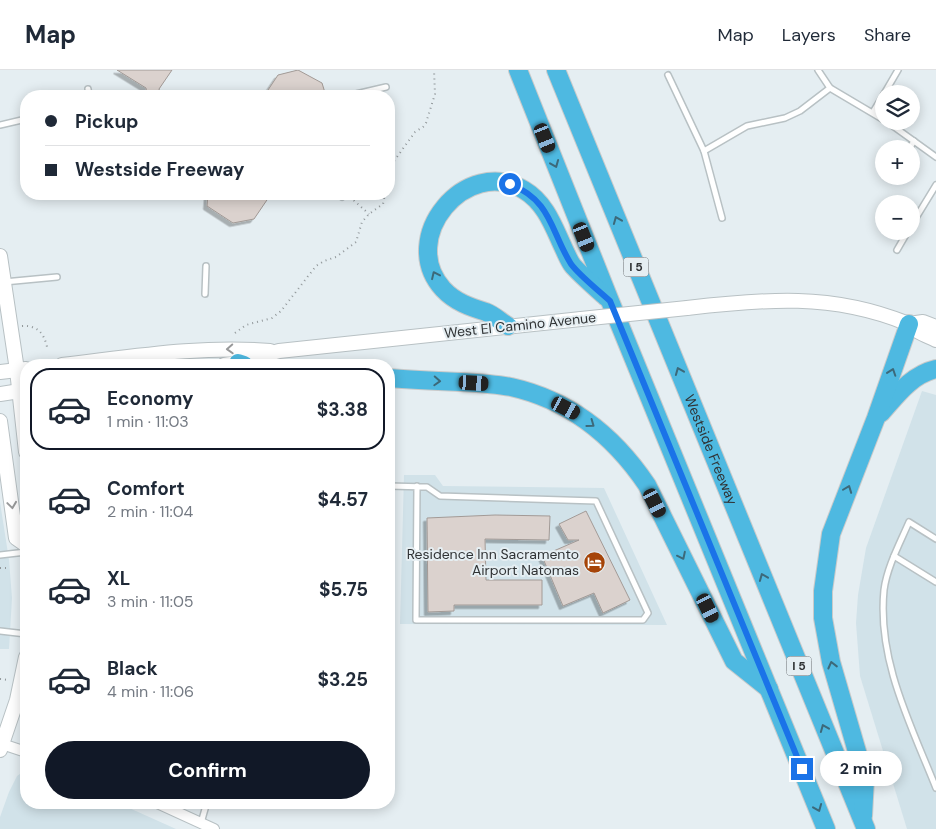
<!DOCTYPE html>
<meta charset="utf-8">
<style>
body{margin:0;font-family:"DM Sans",sans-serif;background:#f2f2f3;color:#1f2937;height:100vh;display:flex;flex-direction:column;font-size:19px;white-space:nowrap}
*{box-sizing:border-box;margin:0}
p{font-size:16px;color:#747a83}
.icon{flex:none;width:28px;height:28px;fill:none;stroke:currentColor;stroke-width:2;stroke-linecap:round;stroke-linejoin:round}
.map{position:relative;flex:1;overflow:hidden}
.sheet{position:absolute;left:20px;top:289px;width:375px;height:450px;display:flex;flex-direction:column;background:#fff;border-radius:20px;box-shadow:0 2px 12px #0003}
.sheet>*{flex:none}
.guide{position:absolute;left:20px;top:20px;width:375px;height:110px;border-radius:20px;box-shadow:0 2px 12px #0003;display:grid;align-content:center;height:110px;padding:0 25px;background:#fff}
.tools{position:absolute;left:875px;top:15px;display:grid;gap:10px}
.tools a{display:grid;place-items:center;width:45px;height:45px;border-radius:50%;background:#fff;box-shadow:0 2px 12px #0003;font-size:25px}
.end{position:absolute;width:22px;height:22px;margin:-11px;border:6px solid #1a73e8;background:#fff;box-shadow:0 0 0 2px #fff}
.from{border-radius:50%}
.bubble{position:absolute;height:35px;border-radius:18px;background:#fff;box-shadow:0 2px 12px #0003;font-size:16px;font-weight:700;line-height:35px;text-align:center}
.car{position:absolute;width:15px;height:30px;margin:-15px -8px;border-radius:6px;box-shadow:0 0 4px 1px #0007;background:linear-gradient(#222 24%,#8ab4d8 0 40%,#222 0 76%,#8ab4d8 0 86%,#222 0)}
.guide b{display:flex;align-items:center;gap:18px;height:48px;font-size:19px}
.guide b+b{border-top:1px solid #e0e1e3}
.guide i{width:12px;height:12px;background:#1f2937}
ul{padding:9px 0 0;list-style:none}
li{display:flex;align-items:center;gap:15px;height:82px;margin:0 10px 8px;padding:0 15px;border:2px solid transparent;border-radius:20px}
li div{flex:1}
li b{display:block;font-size:19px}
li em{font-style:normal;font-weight:700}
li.on{border-color:#111827}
li>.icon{width:45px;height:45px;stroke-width:1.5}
.button{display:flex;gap:10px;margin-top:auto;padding:10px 25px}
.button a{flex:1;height:58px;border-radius:30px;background:#111827;color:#fff;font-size:20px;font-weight:700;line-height:58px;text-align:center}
header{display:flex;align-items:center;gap:30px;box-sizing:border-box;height:70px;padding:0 25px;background:#fff;border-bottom:1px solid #e0e1e3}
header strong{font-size:24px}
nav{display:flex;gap:28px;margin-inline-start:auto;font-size:18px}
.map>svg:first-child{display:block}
</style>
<header>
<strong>Map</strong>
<nav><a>Map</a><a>Layers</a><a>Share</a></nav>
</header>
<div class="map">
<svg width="936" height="759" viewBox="0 0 936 759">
<defs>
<filter id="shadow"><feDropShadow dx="-3.5" dy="3.5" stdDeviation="0" flood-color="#0004"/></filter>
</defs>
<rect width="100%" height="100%" fill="#e5eef2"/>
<g fill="#d1e2e9">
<path d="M922 321 936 325V759H907L860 606 856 553 858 525 866 478Z"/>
<path d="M404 405H435L443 416 604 418 667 555 400 554Z"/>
<path d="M0 432 9 490 12 528 9 579H0Z"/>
<path d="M26 700V732L118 733 176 759H0V747L9 722 17 706Z"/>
</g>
<g fill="#dbd2ce" stroke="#a29a96" filter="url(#shadow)">
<path d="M117 0H172L159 19 161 26H147L146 18Z"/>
<path d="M298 0 322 13 326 26H264L278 5Z"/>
<path d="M208 124H271L254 149 233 153 207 136Z"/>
<path d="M586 441 630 530 603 543 594 523 563 536 542 486 579 470H568L559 454Z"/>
<path d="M495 445 550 446 549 470 485 469 486 510H542V535H454V541L428 542 427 448Z"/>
</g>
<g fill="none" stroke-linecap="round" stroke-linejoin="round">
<defs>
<g id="lane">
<path d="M818 0 830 18 884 50"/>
<path d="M668 5 704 81 722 148"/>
<path d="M88 19 89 26"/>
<path d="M356 24 386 17"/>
<path d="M884 24 898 0"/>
<path d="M873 42 884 24"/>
<path d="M886 51 936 87"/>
<path d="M0 55 26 49"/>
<path d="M909 79 914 71"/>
<path d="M704 81 747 56 785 48 800 41 830 18"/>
<path d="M338 124 342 127"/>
<path d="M911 156 936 115"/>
<path d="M897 180 908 161"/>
<path d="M4 212 57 207"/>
<path d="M205 224 206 196"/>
<path d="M389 416 427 417 440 426 596 431 648 543 643 550H416L417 416"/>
<path d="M936 469 909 452C900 473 887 497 884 520 877 590 911 655 936 718"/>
<path d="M0 485 26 482"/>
<path d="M894 486 936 512"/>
<path d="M0 561 26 564"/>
<path d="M201 753 207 732"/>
</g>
<g id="street">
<path d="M2 674 26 682"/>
<path d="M155 732 214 759"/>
</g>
<g id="secondary">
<path d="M0 186 17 300 26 382"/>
<path d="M687 238C765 229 832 223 906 253 911 255 914 259 919 262 924 265 930 267 936 270"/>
<path d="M909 254 923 252 936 257"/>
<path d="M62 295C131 287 201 275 270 281"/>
<path d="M224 295 238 293 279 281 581 249"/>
<path d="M0 302 26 299"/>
<path d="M0 324 26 320"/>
<path d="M0 351 16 468 26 475"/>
<path d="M0 680 17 630 26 587"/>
</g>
<g id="highway">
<path d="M518 0 610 231 826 759"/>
<path id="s1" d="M556 0 866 759"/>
<path d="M508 256C501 252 494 245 486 242 470 237 455 232 443 219 397 168 466 85 524 120 546 133 554 158 564 179 567 185 569 191 573 196 583 207 595 217 606 227"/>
<path d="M238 293 244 295"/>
<path d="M389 308C413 310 437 311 461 312 478 313 495 314 511 317 569 330 614 366 647 415L734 591 769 619"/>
<path d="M881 343C897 325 911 305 936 299"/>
<path d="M863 746 865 709 831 592 823 548V521L831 464 876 348 909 254"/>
</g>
</defs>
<use href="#lane" stroke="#b8c1c4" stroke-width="8"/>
<use href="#street" stroke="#b8c1c4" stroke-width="12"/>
<use href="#secondary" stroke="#b8c1c4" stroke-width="16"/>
<use href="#highway" stroke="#c9caca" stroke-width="20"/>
<g stroke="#92989b" stroke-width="2" stroke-dasharray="1 4" stroke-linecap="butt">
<path d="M389 105 394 91 415 62 423 57 426 53 435 24 434 0"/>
<path d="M350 127 369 144"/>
<path d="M22 256C37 255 44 263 47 277"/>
<path d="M235 263 246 255 272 248 281 241 316 196 324 191 336 187 356 172 362 152 369 144 383 134 385 124"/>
<path d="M0 498H8"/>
<path d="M0 609 9 610"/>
</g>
<use href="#lane" stroke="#fff" stroke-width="5"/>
<use href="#street" stroke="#fff" stroke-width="10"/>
<use href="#secondary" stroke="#fff" stroke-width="14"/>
<use href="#highway" stroke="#4eb9e1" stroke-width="18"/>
<defs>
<path id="secondary-bridge" d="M581 249 687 238"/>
</defs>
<use href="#secondary-bridge" stroke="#b8c1c4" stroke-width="16" stroke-linecap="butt"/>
<use href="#secondary-bridge" stroke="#fff" stroke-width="14"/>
</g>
<defs><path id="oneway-chevron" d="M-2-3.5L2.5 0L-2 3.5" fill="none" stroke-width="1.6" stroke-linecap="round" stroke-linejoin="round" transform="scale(1.25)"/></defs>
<g stroke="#3c697a">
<use href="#oneway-chevron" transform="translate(555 94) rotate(68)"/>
<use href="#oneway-chevron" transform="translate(617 150) rotate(-112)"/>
<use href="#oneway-chevron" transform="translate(435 205) rotate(-115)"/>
<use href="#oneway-chevron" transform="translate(679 301) rotate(-112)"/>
<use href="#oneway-chevron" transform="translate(892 302) rotate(-71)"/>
<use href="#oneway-chevron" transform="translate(437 311) rotate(3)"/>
<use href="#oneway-chevron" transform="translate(591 354) rotate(36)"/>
<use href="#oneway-chevron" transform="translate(848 419) rotate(-69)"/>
<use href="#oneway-chevron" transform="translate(682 486) rotate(64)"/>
<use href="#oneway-chevron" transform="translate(763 507) rotate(-112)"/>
<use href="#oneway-chevron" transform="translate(832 595) rotate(-104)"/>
<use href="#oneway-chevron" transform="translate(824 658) rotate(-112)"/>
<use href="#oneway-chevron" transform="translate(818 738) rotate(68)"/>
</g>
<g stroke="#98999a">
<use href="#oneway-chevron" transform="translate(230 279) rotate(177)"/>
<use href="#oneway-chevron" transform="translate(12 435) rotate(82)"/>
</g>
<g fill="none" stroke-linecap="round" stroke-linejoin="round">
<path stroke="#1a73e8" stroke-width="6" d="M510 114C552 131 550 160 571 194 579 205 599 221 610 231L802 699"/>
</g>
<defs>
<symbol id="hotel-disc" viewBox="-11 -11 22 22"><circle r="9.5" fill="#a64408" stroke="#e5eef2"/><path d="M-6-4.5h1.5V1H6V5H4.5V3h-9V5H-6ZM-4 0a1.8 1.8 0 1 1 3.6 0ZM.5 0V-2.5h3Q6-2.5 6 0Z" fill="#fff"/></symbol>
</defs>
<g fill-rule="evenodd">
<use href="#hotel-disc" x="582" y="480" width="25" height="25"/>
</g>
<g text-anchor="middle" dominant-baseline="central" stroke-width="4" stroke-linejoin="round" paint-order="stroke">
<g fill="#e5eef2" stroke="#666b6e" stroke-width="1">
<rect x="623.5" y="187.5" width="25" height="19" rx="4"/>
<rect x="786.5" y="586.5" width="25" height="19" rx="4"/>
</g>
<g font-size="12" font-weight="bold" fill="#303335">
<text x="636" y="197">I 5</text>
<text x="799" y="596">I 5</text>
</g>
<g font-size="14" fill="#303335" stroke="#e5eef2">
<text transform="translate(520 255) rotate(-6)">West El Camino Avenue</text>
<text stroke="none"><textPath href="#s1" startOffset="410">Westside Freeway</textPath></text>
</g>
<g font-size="14" fill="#303335" stroke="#e5eef2" text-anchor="end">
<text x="579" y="484">Residence Inn Sacramento<tspan x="579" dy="16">Airport Natomas</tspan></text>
</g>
</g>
</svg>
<div class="tools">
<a><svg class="icon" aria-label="layers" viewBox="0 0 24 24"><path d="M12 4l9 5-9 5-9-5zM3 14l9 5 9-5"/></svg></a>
<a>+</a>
<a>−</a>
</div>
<i class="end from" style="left:510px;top:114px"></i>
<i class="end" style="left:802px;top:699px"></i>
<div class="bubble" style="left:820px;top:681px;width:82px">2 min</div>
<i class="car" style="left:545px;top:68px;rotate:158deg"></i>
<i class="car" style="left:584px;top:167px;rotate:158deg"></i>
<i class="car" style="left:474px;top:313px;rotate:93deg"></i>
<i class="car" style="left:566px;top:338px;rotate:118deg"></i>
<i class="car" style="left:655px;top:433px;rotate:153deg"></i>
<i class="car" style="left:708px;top:538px;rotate:154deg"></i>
<div class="guide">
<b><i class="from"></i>Pickup</b>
<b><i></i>Westside Freeway</b>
</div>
<section class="sheet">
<ul>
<li class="on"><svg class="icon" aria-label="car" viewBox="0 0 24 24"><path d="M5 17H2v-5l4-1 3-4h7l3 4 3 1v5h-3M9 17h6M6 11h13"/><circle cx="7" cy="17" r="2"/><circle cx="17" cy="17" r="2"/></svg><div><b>Economy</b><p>1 min · 11:03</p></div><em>$3.38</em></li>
<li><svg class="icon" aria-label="car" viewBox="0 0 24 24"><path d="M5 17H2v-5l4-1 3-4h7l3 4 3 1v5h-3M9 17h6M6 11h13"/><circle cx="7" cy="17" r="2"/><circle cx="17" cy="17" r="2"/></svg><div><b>Comfort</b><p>2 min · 11:04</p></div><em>$4.57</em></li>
<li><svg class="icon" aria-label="car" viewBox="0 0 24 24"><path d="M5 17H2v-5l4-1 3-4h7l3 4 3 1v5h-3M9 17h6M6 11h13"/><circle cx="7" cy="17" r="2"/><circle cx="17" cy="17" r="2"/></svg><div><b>XL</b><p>3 min · 11:05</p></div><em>$5.75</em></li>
<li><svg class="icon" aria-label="car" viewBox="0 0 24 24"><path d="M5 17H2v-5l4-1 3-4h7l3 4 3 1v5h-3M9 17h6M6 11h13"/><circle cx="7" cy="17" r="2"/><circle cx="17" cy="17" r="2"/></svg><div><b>Black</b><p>4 min · 11:06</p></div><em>$3.25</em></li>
</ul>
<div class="button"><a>Confirm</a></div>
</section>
</div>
